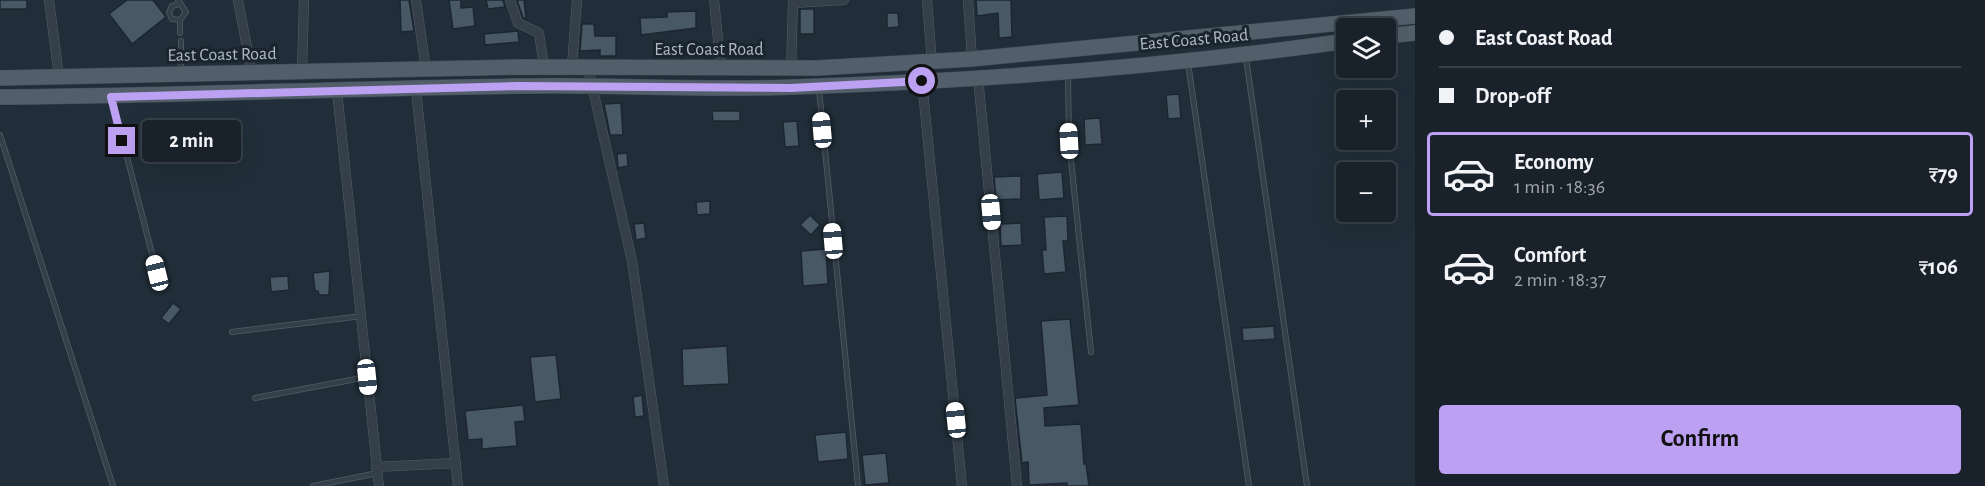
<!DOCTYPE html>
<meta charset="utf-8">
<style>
body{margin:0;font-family:"Alegreya Sans",sans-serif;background:#262f37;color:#f1f3f6;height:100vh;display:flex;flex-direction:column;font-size:22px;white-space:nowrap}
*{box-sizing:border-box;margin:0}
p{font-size:20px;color:#9fa4a9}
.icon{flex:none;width:33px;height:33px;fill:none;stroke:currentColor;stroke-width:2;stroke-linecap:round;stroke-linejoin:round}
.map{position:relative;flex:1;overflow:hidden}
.side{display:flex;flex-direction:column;background:#19222b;width:570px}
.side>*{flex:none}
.guide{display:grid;align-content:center;height:132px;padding:0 24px;background:#19222b}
.fabs{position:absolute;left:1336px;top:18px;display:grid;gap:12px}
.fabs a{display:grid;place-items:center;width:60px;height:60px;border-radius:6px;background:#19222b;box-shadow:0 6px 24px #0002,0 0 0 2px #373f47;font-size:30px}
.end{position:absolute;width:27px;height:27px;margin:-14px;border:8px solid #bca0f2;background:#111;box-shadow:0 0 0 3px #111}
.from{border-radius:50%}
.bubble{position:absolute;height:42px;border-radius:6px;background:#19222b;box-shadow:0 6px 24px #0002,0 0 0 2px #373f47;font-size:20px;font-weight:600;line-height:42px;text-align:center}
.car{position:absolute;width:18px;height:36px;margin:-18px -9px;border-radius:8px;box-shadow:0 0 4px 2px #0007;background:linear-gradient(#fff 24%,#345 0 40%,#fff 0 76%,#345 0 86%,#fff 0)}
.guide b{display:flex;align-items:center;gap:21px;height:57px;font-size:22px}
.guide b+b{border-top:2px solid #373f47}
.guide i{width:15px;height:15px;background:#f1f3f6}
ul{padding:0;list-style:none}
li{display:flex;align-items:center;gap:18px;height:84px;margin:0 12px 9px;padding:0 12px;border:3px solid transparent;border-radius:6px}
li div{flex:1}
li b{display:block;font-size:22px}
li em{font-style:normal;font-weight:600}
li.selected{border-color:#bca0f2}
li>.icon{width:54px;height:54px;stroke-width:1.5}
.button{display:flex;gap:12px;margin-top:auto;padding:12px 24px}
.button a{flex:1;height:69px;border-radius:6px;background:#bca0f2;color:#111;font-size:24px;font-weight:600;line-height:69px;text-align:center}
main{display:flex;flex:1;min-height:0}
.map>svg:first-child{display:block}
</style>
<main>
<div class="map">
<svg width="1415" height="486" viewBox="0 0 1415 486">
<rect width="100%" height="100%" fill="#212e39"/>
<g fill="#495865" stroke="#1c2630" stroke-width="1.5">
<rect x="0" y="0" width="27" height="9"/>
<path d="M127 0H153L166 17 132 44 109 14Z"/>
<path d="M400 0H409L414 31 401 32Z"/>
<path d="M449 0H461V8L473 7 475 26 453 29Z"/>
<path d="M486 0H503L505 7 488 9Z"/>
<path d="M517 0H524L526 18H523Z"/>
<path d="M976 0H1011L1012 37 999 38 998 13 977 16Z"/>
<rect x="800" y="9" width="14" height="25"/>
<path d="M696 11V28L641 35 640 18 667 17V12Z"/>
<path d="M887 13H898L899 27 887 28Z"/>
<path d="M582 24H594L595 36H616V56H600V50L580 51Z"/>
<path d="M518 31 519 42 485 45 484 34Z"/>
<path d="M1179 94 1181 118 1168 119 1166 95Z"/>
<path d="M621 103 623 135H610L604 104Z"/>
<path d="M712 111H740V121H713Z"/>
<path d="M1100 118 1102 144 1085 145 1084 119Z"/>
<path d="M797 121 799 146 785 147 783 122Z"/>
<path d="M627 153 628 166 618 168 617 154Z"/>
<path d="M1062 172 1064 198 1039 200 1037 174Z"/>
<path d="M1021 176V199L996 200 994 177Z"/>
<path d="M710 201V214L697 215 696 202Z"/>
<path d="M810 215 820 225 811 235 800 225Z"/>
<path d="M1067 216 1068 241H1063L1066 272 1044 274 1042 250H1046L1044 217Z"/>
<path d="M644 223 646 238 636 240 634 224Z"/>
<path d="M1021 223 1022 245 1001 246 1000 224Z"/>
<path d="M826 249 828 284 803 286 801 251Z"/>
<path d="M330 271 329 295H319L318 291H315L313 273Z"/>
<path d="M288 276 289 290 271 292 270 277Z"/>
<path d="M173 303 181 309 169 324 161 318Z"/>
<path d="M1070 319 1079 405 1044 408 1045 426 1081 424 1084 464H1086L1089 486H1067V483L1029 485 1028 462 1022 463 1015 398 1047 395 1041 321Z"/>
<path d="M1274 326 1275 339 1243 341 1242 328Z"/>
<path d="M727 346 729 384 683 386 682 349Z"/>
<path d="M556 355 561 399 535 402 530 357Z"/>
<path d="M642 395 644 416 635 417 633 397Z"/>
<path d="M523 405 525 421 515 422 517 446 482 449V439L468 440 465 411Z"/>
<path d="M846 432 848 459 818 462 815 435Z"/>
<path d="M886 453 889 483 865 485 862 455Z"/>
</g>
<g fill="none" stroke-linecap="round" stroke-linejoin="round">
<defs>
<g id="lane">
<path d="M178 0 186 12 180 20V33"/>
<path d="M179 4 172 6 169 13 172 19 180 20"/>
<path d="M181 41V71"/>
<path d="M1246 58 1307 486"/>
<path d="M1188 63 1249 486"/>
<path d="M1068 75 1069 141 1091 352"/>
<path d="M819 89 858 486"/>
<path d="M112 99 157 273"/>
<path d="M0 135 113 486"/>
<path d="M232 332 362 316"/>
<path d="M255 398 367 377"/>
<path d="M313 486 378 473"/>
</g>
<g id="street">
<path d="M49 0 59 77"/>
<path d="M238 0 252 74"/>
<path d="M416 0 426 70"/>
<path d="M510 0 518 23 539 33 544 67"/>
<path d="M714 0 721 69"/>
<path d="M927 0 932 62"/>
<path d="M968 0 972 59"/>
<path d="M793 3 844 0"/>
<path d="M572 66 577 0"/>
<path d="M588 68 632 261 664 486"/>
<path d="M791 69 793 0"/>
<path d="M302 73 304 0"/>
<path d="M978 77 1017 486"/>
<path d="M922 81 962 486"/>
<path d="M416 90 458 486"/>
<path d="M337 91 379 486"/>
<path d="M376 467 456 463"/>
</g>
<g id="primary">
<path d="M1386 36 1415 33"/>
<path d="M0 78 518 67 817 68 972 59 1415 16"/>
<path d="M0 97C174 96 348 88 522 86 612 84 703 91 793 87 978 81 1164 67 1347 41"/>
</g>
</defs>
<use href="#lane" stroke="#525d67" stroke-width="6"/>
<use href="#street" stroke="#525d67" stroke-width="10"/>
<use href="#primary" stroke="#414b56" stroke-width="16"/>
<use href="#lane" stroke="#343f4a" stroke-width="4.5"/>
<use href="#street" stroke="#343f4a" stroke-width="9"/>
<use href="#primary" stroke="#525f6a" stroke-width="15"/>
</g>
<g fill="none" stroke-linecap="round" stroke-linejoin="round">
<path stroke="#bca0f2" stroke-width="8" d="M122 141 111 97 519 86 791 88 922 81"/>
</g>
<g text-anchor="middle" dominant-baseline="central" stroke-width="6" stroke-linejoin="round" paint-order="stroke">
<g font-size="18" fill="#afbac6" stroke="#1a242e">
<text transform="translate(1194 40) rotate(-5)">East Coast Road</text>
<text x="709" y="50">East Coast Road</text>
<text transform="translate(222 55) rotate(-1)">East Coast Road</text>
</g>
</g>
</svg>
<div class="fabs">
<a><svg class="icon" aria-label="layers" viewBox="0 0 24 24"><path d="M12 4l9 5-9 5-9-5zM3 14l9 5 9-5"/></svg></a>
<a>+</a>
<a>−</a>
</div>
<i class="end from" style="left:922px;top:81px"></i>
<i class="end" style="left:122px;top:141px"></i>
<div class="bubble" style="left:142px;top:120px;width:99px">2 min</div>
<i class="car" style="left:822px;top:130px;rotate:355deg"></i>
<i class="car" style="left:1069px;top:141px;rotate:357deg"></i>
<i class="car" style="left:991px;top:212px;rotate:175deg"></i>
<i class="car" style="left:833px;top:241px;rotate:355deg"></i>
<i class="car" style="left:157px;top:273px;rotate:346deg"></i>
<i class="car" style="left:367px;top:377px;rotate:174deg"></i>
<i class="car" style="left:956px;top:420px;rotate:354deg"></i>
</div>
<section class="side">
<div class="guide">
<b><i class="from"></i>East Coast Road</b>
<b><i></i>Drop-off</b>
</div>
<ul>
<li class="selected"><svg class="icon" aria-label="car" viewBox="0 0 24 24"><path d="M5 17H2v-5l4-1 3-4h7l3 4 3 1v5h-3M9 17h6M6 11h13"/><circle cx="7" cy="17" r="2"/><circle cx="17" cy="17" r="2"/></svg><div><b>Economy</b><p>1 min · 18:36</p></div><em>₹79</em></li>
<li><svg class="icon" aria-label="car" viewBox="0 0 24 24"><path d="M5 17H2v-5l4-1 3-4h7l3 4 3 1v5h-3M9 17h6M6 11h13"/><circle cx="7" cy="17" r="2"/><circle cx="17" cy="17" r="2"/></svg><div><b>Comfort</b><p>2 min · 18:37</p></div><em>₹106</em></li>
</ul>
<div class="button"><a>Confirm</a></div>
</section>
</main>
